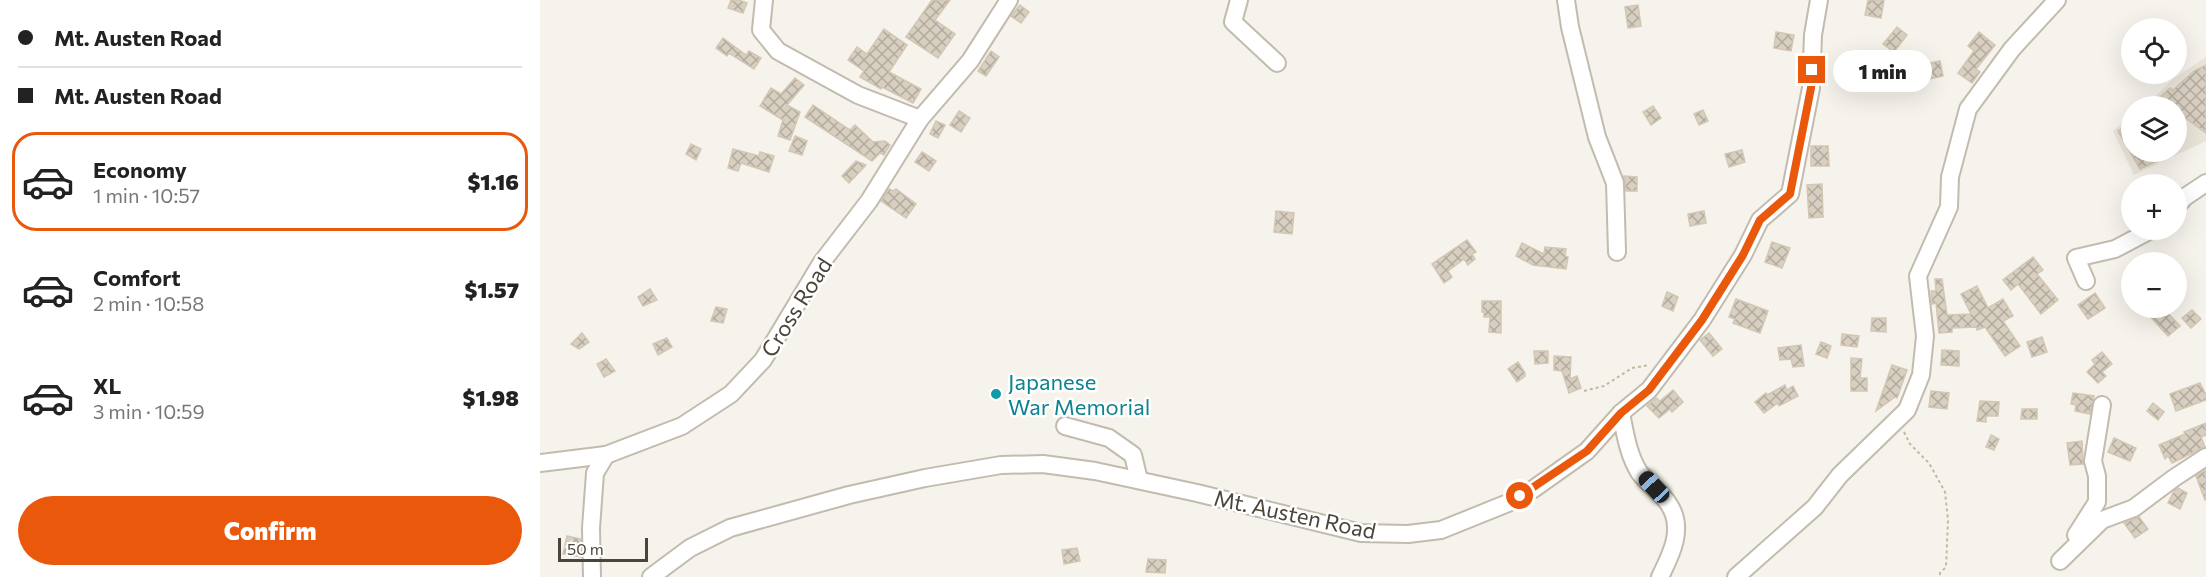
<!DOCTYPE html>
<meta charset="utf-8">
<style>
body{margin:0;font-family:Commissioner,sans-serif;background:#f6f6f6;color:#222;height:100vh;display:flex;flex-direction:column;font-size:22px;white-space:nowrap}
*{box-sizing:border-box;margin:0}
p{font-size:20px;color:#767676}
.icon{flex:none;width:33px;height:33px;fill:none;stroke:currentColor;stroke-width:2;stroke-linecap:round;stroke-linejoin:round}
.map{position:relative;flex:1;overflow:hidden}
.side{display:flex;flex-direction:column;background:#fff;width:540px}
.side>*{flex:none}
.guide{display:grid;align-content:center;height:132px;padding:0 18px;background:#fff}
.tools{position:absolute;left:1581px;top:18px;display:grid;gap:12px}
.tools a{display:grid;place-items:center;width:66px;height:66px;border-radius:50%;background:#fff;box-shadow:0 6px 24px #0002;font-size:30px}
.scale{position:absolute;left:18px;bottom:15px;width:90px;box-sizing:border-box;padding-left:6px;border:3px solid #4b4439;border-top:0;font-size:16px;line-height:21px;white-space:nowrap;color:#4b4439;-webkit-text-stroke:4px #fff;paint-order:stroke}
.end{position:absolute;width:27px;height:27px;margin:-14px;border:8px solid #ea580c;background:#fff;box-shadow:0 0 0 3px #fff}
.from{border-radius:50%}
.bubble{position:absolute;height:42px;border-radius:21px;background:#fff;box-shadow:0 6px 24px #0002;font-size:20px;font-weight:800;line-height:42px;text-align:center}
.car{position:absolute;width:18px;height:36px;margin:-18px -9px;border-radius:8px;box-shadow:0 0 4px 2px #0007;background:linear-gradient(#222 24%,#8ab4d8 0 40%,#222 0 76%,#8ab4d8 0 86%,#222 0)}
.guide b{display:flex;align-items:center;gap:21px;height:57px;font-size:22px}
.guide b+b{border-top:2px solid #e0e0e0}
.guide i{width:15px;height:15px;background:#222}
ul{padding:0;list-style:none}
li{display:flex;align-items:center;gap:18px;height:99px;margin:0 12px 9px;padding:0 6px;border:3px solid transparent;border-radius:24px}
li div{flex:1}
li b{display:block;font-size:22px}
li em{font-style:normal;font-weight:800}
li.active{border-color:#ea580c}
li>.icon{width:54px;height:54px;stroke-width:1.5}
.action{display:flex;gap:12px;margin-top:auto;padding:12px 18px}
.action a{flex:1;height:69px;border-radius:36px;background:#ea580c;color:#fff;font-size:24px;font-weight:800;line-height:69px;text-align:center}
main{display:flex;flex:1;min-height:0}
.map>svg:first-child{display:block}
</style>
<main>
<section class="side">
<div class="guide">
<b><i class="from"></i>Mt. Austen Road</b>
<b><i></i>Mt. Austen Road</b>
</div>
<ul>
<li class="active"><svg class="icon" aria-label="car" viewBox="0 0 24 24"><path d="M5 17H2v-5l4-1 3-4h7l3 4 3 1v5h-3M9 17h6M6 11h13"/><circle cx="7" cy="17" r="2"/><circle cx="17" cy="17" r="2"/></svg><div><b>Economy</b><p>1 min · 10:57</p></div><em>$1.16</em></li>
<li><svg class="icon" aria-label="car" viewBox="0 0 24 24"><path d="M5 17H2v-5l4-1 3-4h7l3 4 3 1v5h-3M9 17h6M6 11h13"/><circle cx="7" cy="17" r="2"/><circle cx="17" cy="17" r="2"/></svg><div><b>Comfort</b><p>2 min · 10:58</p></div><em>$1.57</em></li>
<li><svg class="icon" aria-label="car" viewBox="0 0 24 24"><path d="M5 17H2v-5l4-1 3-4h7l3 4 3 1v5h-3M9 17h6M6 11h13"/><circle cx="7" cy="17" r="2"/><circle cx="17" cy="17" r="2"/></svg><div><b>XL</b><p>3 min · 10:59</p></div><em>$1.98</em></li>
</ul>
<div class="action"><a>Confirm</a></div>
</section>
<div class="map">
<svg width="1666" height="577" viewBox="0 0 1666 577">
<defs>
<pattern id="building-cross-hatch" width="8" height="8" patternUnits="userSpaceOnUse" patternTransform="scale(1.5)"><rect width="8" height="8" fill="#d8cfc1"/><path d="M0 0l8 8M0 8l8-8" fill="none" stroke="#b1aa9e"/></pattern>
</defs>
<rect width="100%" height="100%" fill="#f6f3ec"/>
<path fill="#eae5da" d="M1666 57V141L1594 175 1573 131 1591 117 1592 152H1636V106H1605L1633 79Z"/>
<g fill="url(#building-cross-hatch)" stroke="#d3c7b4" stroke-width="1.5">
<path d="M191 0H199L207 3 203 13 188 8Z"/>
<path d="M392 0H410L395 20 415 34 398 58 366 37Z"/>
<path d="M1328 0H1344L1341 18 1325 15Z"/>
<path d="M480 5 489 12 481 23 471 16Z"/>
<path d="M1098 5 1101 26 1088 28 1085 7Z"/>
<path d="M1357 27 1367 35 1354 52 1343 44Z"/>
<path d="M344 29 367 45 349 72 381 89 373 103 342 87 341 89 320 77 324 71 308 60 317 47 327 54Z"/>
<path d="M1236 32 1254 35 1251 51 1234 48Z"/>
<path d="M1439 32 1455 45 1436 69 1440 72 1432 83 1418 73 1434 51 1428 46Z"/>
<path d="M183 38 206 55 209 51 221 58 214 69 189 53 187 56 176 48Z"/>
<path d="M451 51 459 57 446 76 438 71Z"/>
<path d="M1310 51 1330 59 1323 76 1303 67Z"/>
<path d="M1400 61 1403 76 1389 79 1385 64Z"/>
<path d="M1666 65V133L1636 111V106H1630L1619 98 1630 88 1633 90 1654 71Z"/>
<path d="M255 78 264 85 247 105 260 112 250 140 238 136 243 120 220 106 231 88 241 94Z"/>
<path d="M273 105 310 130 315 125 333 142 345 141 350 145 344 155 340 153 332 161 265 117Z"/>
<path d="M1113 106 1121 118 1111 125 1103 112Z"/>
<path d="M1163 110 1168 121 1159 125 1154 114Z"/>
<path d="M419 111 430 118 421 132 410 125Z"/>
<path d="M396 121 405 125 398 138 390 134Z"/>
<path d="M1592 122V152H1636L1600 169 1578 131Z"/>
<path d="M255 136 267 141 262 155 249 151Z"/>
<path d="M151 144 161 149 156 160 146 154Z"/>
<path d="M1271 146H1288L1289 166H1271Z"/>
<path d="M193 149 219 156 220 152 234 156 229 172 201 163 198 171 188 168Z"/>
<path d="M1202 150 1205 162 1189 167 1185 154Z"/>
<path d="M382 152 396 161 389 171 375 162Z"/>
<path d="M316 161 326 165 309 183 302 176Z"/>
<path d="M1084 176 1097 177V191H1086Z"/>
<path d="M1282 184 1283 217 1269 218 1267 185Z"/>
<path d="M349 189 353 191 356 189 376 204 366 218 341 201Z"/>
<path d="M736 211 754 213 752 234 734 232Z"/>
<path d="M1164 211 1166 223 1150 226 1148 214Z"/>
<path d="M927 240 936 252 932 254 935 259 928 265 924 259 908 271 912 277 904 283 892 264Z"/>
<path d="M1232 242 1250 248 1242 268 1225 262Z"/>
<path d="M982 243 1004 254 1005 247 1026 249 1025 256 1028 257 1026 269 993 265 976 256Z"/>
<path d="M1493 257 1503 270 1497 274 1518 300 1501 314 1478 284 1471 290 1463 280Z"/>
<path d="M1395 279H1402L1407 315 1431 314 1421 294 1437 286 1448 308 1463 299 1473 316 1463 321 1480 346 1465 356 1445 327 1437 330 1436 327 1412 328V332L1399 333 1396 303 1392 304 1391 291H1396Z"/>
<path d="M110 289 117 300 103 306 98 297Z"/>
<path d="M1127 292 1138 297 1133 311 1122 306Z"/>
<path d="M1555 293 1565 308 1548 319 1538 305Z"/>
<path d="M1196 299 1228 311 1220 333 1193 323 1195 319 1189 317Z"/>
<path d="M942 301H961V333L949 332 950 317H944V312H942Z"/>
<path d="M176 307 187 309 183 323 171 321Z"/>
<path d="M1616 308H1623L1640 326 1628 336 1608 314Z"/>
<path d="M1652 310 1661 319 1651 328 1642 318Z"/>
<path d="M1332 318H1346V332L1331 331Z"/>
<path d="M42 333 49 342 39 349 31 344Z"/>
<path d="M1169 333 1182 349 1173 356 1160 340Z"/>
<path d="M1302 334 1319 336 1317 347 1301 345Z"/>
<path d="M1502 337 1507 352 1492 357 1487 342Z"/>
<path d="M127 338 132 347 118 355 113 344Z"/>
<path d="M1281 342 1291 346 1287 358 1276 354Z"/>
<path d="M1261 345 1264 366 1253 367 1251 359 1240 360 1238 348Z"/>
<path d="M1402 350 1419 351V366L1401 365Z"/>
<path d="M994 351H1008V363L995 364Z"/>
<path d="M1562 352 1572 364 1562 372 1566 376 1558 383 1547 372 1555 364 1552 360Z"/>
<path d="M1014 356 1031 357 1030 379 1037 376 1041 388 1029 393 1022 371 1014 370Z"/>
<path d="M1311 358 1322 359 1320 378H1327V391H1311Z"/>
<path d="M66 359 75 371 64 377 57 364Z"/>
<path d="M978 362 985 373V376L977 382 968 369Z"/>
<path d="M1352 365 1367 370 1357 398 1355 397 1336 411Z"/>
<path d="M1660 383 1666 395V400L1636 411 1630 394Z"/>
<path d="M1245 385 1247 390 1253 386 1258 396 1239 406 1238 403 1224 413 1215 402 1226 393 1227 395Z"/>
<path d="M1133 390 1143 402 1132 412 1130 409 1119 418 1107 406 1116 398 1120 401Z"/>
<path d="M1391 391 1409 393 1407 409 1389 407Z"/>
<path d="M1533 393 1554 396 1550 414 1535 411 1536 405 1531 404Z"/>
<path d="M1440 401 1459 402 1458 416H1446V422L1437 421Z"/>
<path d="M1613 403 1624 412 1618 420 1607 411Z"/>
<path d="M1482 409H1497V419H1481Z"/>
<path d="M1666 423V435L1661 437 1665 447 1632 463 1628 456 1625 459 1619 445 1645 434 1644 432Z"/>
<path d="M1451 435 1459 439 1454 450 1446 447Z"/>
<path d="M1574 438 1596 448 1590 461 1568 452Z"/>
<path d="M1542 441 1543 464 1530 465 1527 443Z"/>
<path d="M1666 470V500H1665L1656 476Z"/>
<path d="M1638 488 1647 493 1640 509 1628 503 1634 491Z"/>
<path d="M1599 517 1608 529 1595 538 1584 523Z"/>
<path d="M27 536 41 539V557L23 554Z"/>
<path d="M537 548 540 561 524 564 522 550Z"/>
<path d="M608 559 626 560 625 573 606 572Z"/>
</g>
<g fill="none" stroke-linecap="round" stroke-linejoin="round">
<defs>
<g id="minor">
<path d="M224 0 221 30 238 51 318 95 380 119"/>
<path d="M699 0 693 22 737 63"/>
<path d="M1026 0 1030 27 1057 137 1075 183 1077 252"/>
<path d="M1636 207 1645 197 1666 183"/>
<path d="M1546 281 1536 258 1575 249 1611 230"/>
<path d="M1081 413C1085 433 1088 454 1099 472 1107 483 1120 491 1128 503 1145 527 1132 553 1120 577"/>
<path d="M525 426 569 438 593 455 599 480"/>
<path d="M0 463 66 455"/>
<path d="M1536 535 1557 502V476L1553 461 1562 405"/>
<path d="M1520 561 1562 520 1594 508 1634 478 1666 457"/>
<path d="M52 577 51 528 55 473 66 455 142 426 191 394 223 360 282 262 329 201 380 119 430 61 469 0"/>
<path d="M111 577 150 548 190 528 309 495 385 478 461 465 503 464 555 471 657 493 821 533 868 534 901 530 968 503 992 490 1047 451 1081 413 1109 390 1162 320 1203 255 1220 220 1250 194 1271 88 1273 35 1279 0"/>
<path d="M1196 577 1275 507 1300 475 1367 410 1381 375 1385 336 1378 276 1409 207 1410 177 1428 109 1472 49 1517 0"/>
</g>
</defs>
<use href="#minor" stroke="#c2bbae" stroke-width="20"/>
<g stroke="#c4b79f" stroke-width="2" stroke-dasharray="3 3" stroke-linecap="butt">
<path d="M1044 391 1064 386 1092 368 1109 365"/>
<path d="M1364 432 1370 444 1389 463 1405 492 1408 520 1406 567 1400 573V577"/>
</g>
<use href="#minor" stroke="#fff" stroke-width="16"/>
</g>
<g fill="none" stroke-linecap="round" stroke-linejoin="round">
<path stroke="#ea580c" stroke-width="8" d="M980 496 1047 451 1081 413 1109 390 1162 320 1203 255 1220 220 1250 194 1271 88 1272 70"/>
</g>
<circle fill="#0f9aa8" stroke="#fff" stroke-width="2" cx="456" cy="394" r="6"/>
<g text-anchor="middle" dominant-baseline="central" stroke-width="5" stroke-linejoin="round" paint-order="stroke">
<g font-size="22" fill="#4b4439" stroke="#fff">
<text transform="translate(256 307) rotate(-58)">Cross Road</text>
<text transform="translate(755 514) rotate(12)">Mt. Austen Road</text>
</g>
<g font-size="22" fill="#0d838f" stroke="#fff" text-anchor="start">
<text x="468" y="381">Japanese<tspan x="468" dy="25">War Memorial</tspan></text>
</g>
</g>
</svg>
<div class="tools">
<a><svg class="icon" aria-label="locate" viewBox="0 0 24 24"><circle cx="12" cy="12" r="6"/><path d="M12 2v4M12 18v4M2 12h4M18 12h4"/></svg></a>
<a><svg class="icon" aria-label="layers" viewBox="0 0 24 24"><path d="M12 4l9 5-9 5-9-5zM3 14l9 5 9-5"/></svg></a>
<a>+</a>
<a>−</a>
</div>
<div class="scale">50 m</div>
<i class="end from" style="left:980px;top:496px"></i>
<i class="end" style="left:1272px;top:70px"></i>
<div class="bubble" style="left:1293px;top:50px;width:99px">1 min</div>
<i class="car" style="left:1114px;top:487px;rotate:317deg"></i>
</div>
</main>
